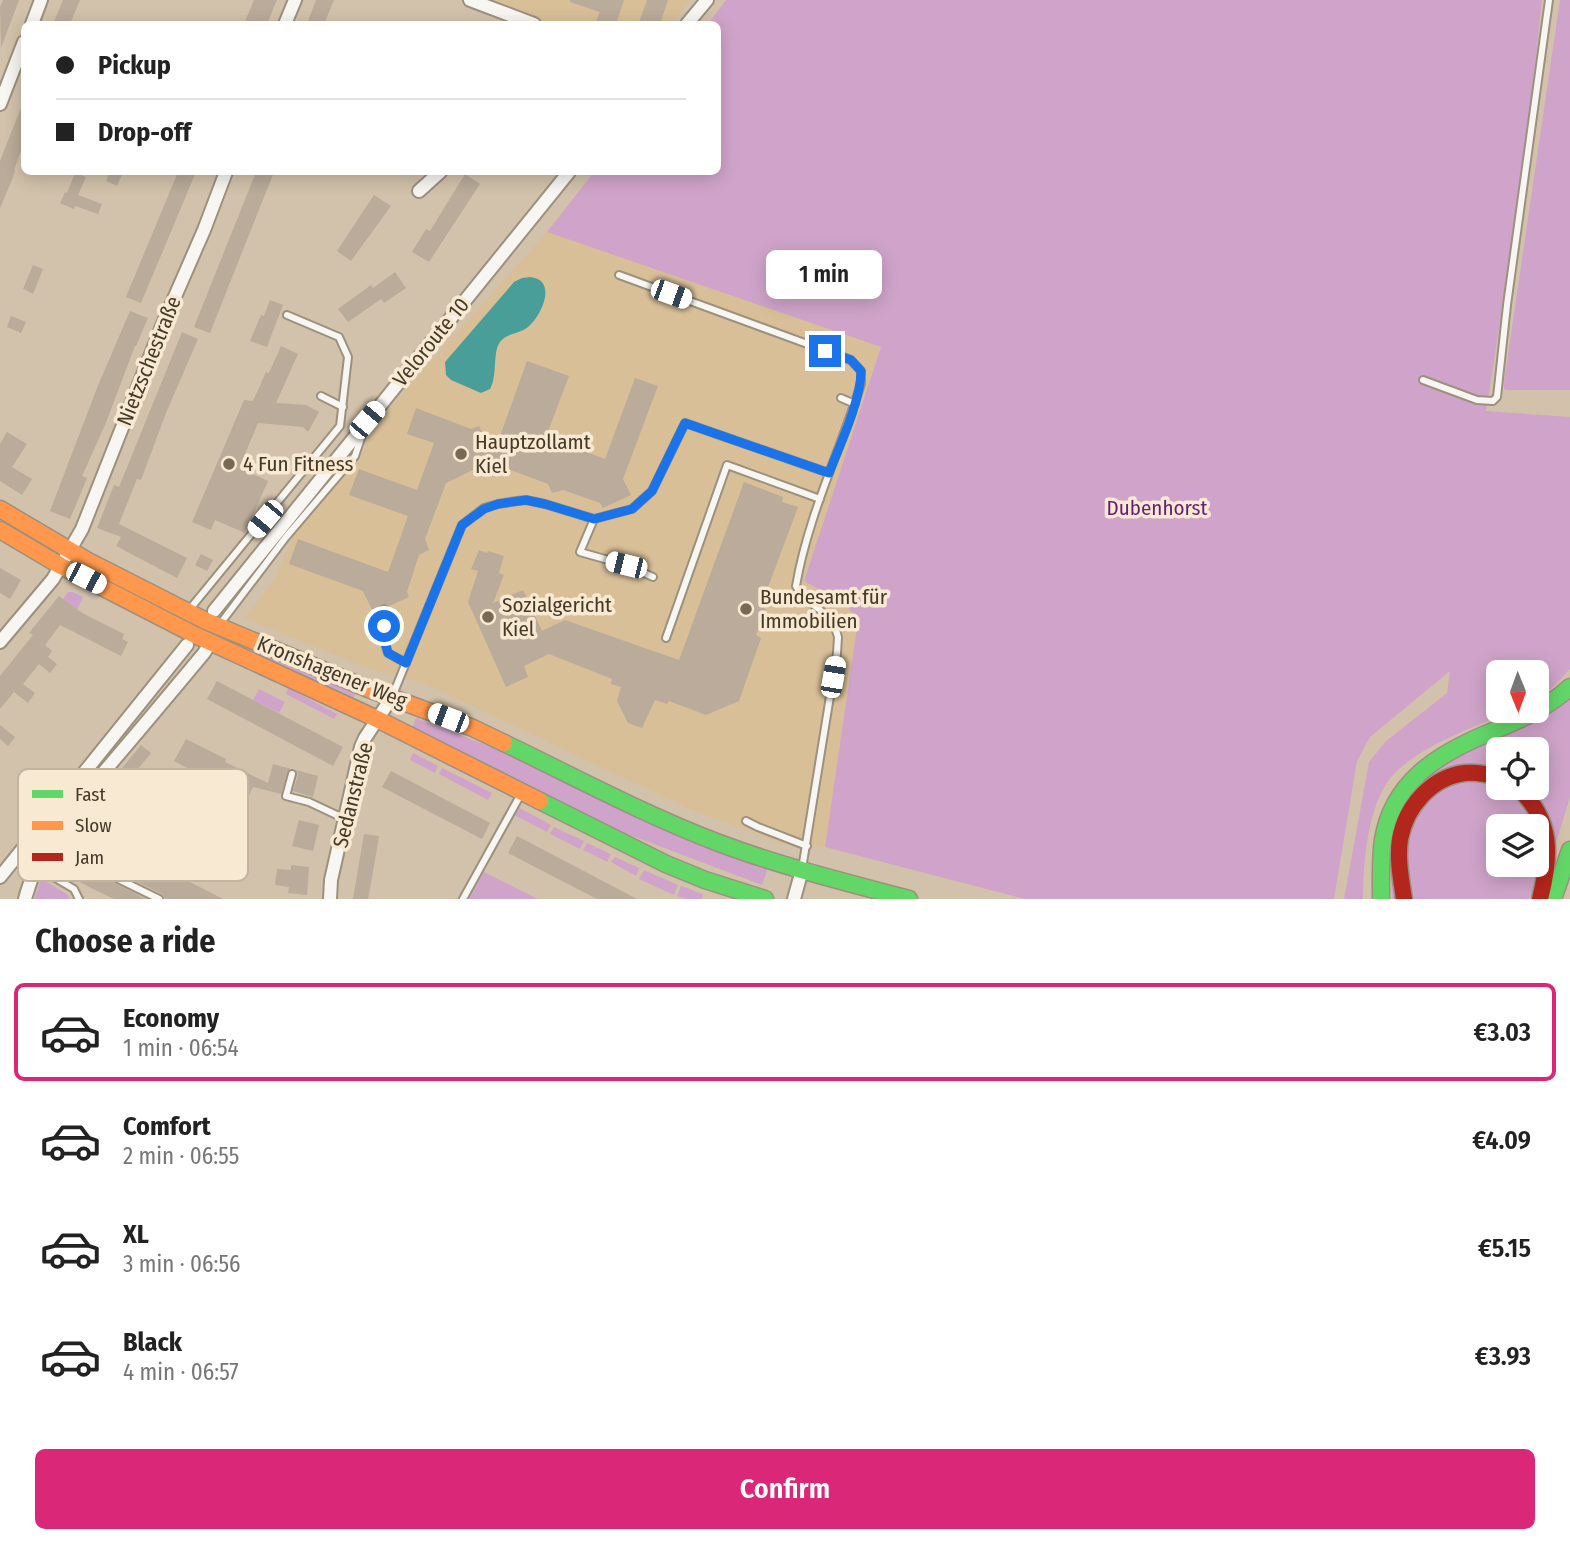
<!DOCTYPE html>
<meta charset="utf-8">
<style>
body{margin:0;font-family:"Fira Sans Condensed",sans-serif;background:#f2f2f2;color:#222;height:100vh;display:flex;flex-direction:column;font-size:26px;white-space:nowrap}
*{box-sizing:border-box;margin:0}
p{font-size:23px;color:#767676}
.icon{flex:none;width:38px;height:38px;fill:none;stroke:currentColor;stroke-width:2;stroke-linecap:round;stroke-linejoin:round}
.map{position:relative;height:899px;overflow:hidden}
.panel{display:flex;flex-direction:column;background:#fff;flex:1}
.panel>*{flex:none}
.hud{position:absolute;left:21px;top:21px;width:700px;height:154px;border-radius:10px;box-shadow:0 4px 18px #0003;display:grid;align-content:center;height:154px;padding:0 35px;background:#fff}
.needle{width:46px;rotate:179deg}
.buttons{position:absolute;left:1486px;top:660px;display:grid;gap:14px}
.buttons a{display:grid;place-items:center;width:63px;height:63px;border-radius:10px;background:#fff;box-shadow:0 4px 18px #0003;font-size:35px}
.end{position:absolute;width:32px;height:32px;margin:-16px;border:9px solid #1a73e8;background:#fff;box-shadow:0 0 0 4px #fff}
.from{border-radius:50%}
.bubble{position:absolute;height:49px;border-radius:10px;background:#fff;box-shadow:0 4px 18px #0003;font-size:23px;font-weight:600;line-height:49px;text-align:center}
.car{position:absolute;width:21px;height:42px;margin:-21px -10px;border-radius:9px;box-shadow:0 0 5px 2px #0007;background:linear-gradient(#fff 24%,#345 0 40%,#fff 0 76%,#345 0 86%,#fff 0)}
.hud b{display:flex;align-items:center;gap:24px;height:66px;font-size:26px}
.hud b+b{border-top:2px solid #e0e0e0}
.hud i{width:18px;height:18px;background:#222}
ul{padding:0;list-style:none}
li{display:flex;align-items:center;gap:21px;height:98px;margin:0 14px 10px;padding:0 21px;border:4px solid transparent;border-radius:10px}
li div{flex:1}
li b{display:block;font-size:26px}
li em{font-style:normal;font-weight:600}
li.current{border-color:#db2777}
li>.icon{width:63px;height:63px;stroke-width:1.5}
h2{padding:0 35px;font-size:32px;line-height:84px}
.action{display:flex;gap:14px;margin-top:auto;padding:14px 35px}
.action a{flex:1;height:80px;border-radius:10px;background:#db2777;color:#fff;font-size:28px;font-weight:600;line-height:80px;text-align:center}
.map>svg:first-child{display:block}
</style>
<div class="map">
<svg width="1570" height="899" viewBox="0 0 1570 899">
<rect width="100%" height="100%" fill="#d2c2ab"/>
<g fill="#d8bf98">
<path d="M484 0H691L671 24H549Z"/>
<path d="M547 232 881 346 804 580 845 604 858 620 825 847 784 845 692 810 421 682 372 670 244 618 275 579 293 537 360 459 374 425Z"/>
</g>
<g fill="#d0a4ca" fill-rule="evenodd">
<path d="M726 0H1542C1528 138 1508 275 1486 411L1570 417V669L1550 690 1537 697 1536 672H1498V710L1511 711C1475 727 1421 745 1393 775 1368 802 1363 863 1363 899H1344L1369 762 1386 741 1447 693 1450 671 1370 737 1357 761 1334 899H1025L825 847 858 620 845 604 804 581 881 347 547 232 594 172H718V24H708Z"/>
<path d="M1560 0H1570V390H1506L1504 389V382Z"/>
<path d="M68 592H73L83 597 77 610 63 599Z"/>
<path d="M208 628 357 690 352 700 204 634Z"/>
<path d="M288 688 337 714 334 719 286 694Z"/>
<path d="M259 689 285 702 279 713 253 700Z"/>
<path d="M1570 694V797L1554 849C1547 821 1547 811 1526 788H1536V749H1498V771C1455 754 1408 787 1397 829 1390 852 1395 876 1398 899H1392C1387 835 1386 802 1442 762L1550 710Z"/>
<path d="M416 718 522 759 651 824 684 838 768 868 762 885 614 829 412 728Z"/>
<path d="M413 753 438 766 435 773 410 760Z"/>
<path d="M442 768 492 793 488 800 439 774Z"/>
<path d="M1473 777 1498 782V788H1508C1552 818 1546 855 1529 899H1409C1406 878 1401 855 1406 833 1414 801 1441 780 1473 777ZM1498 826H1536V864H1498Z"/>
<path d="M516 806 551 825 547 832 512 814Z"/>
<path d="M554 827 584 841 580 849 550 834Z"/>
<path d="M587 843 611 854 607 862 583 850Z"/>
<path d="M615 857 639 868 636 876 611 862Z"/>
<path d="M644 870 678 885 674 895 639 879Z"/>
<path d="M484 872 538 899H469Z"/>
<path d="M41 879 67 894 70 899H34Z"/>
<path d="M681 886 703 894 702 899H686L677 896Z"/>
</g>
<path fill="#4a9e99" d="M530 277C558 280 542 315 528 327 520 334 506 333 500 342 492 353 498 375 490 389L481 393 451 380 446 375 445 362 514 282 522 278Z"/>
<g fill="#baab9a">
<path d="M3 0H19L1 48 0 7Z"/>
<path d="M63 0H80L70 24H53Z"/>
<path d="M254 0H277L267 24H244Z"/>
<path d="M316 0H334L324 24H307Z"/>
<path d="M570 0H624L616 24H595L600 12 570 2Z"/>
<path d="M647 0H668L660 24H647L639 22Z"/>
<path d="M24 100V142L14 170 15 171 12 180 0 208V161Z"/>
<path d="M110 172H123L117 186 106 181Z"/>
<path d="M178 172H196L141 303 126 297Z"/>
<path d="M256 172H274L210 333 194 327Z"/>
<path d="M75 173 86 177 78 195 102 204 98 214 75 206 74 209 60 203 65 192 67 193Z"/>
<path d="M465 174 480 184 429 262 412 252 426 229 430 231Z"/>
<path d="M374 195 391 206 351 261 337 251Z"/>
<path d="M33 265 43 269 33 294 23 289Z"/>
<path d="M395 272 406 288 384 303 381 299 348 322 338 309 371 285 373 288Z"/>
<path d="M270 300 283 305 267 347 250 341 261 315 264 316Z"/>
<path d="M130 311 148 318 136 346H135L105 425 82 476 87 478 70 519 50 511 97 388Z"/>
<path d="M11 316 26 322 21 333 7 327Z"/>
<path d="M182 332 198 339 166 413 141 480 137 479 119 524 187 558 177 578 116 546 121 537 97 528 114 485 119 487Z"/>
<path d="M281 346 298 354 276 403 306 405 319 412 308 432 303 427 258 423 239 468 268 481 245 533 215 520 211 530 192 522 244 400 253 401 266 372 269 373Z"/>
<path d="M527 361 569 376 546 437 605 459 635 378 658 386 623 479 631 495 603 508 600 503 563 490 552 493 548 484 489 462 446 483 425 539 429 550 419 555 407 592 409 597 389 606 386 604H382L379 607 378 612 374 614 363 591 289 564 298 539 388 572 408 516 349 495 359 469 417 490 434 443 407 434 416 408 471 429 479 426 483 433 499 439Z"/>
<path d="M7 432 27 444 12 467 32 479 22 495 0 481V444Z"/>
<path d="M744 482 783 497 782 502 798 507 761 606 766 609 756 635 761 638 739 701 706 715 669 701 667 704 655 700 642 728 628 723 617 701 621 687 611 684 612 679 549 654 524 666 528 677 506 687 468 602 478 571 471 569 479 550 487 553 488 551 504 556 499 573 504 575 493 603 523 590 542 631 565 620 679 660Z"/>
<path d="M201 554 213 560 207 571 195 565Z"/>
<path d="M0 568 21 580 10 599 0 593Z"/>
<path d="M59 596 82 613 124 634 122 639 128 642 121 656 60 625 45 645 52 651 48 657 57 664 50 673 39 664 23 684 35 693 28 703 14 692 0 709V676L33 635 29 633Z"/>
<path d="M217 681 343 747 333 766 207 699Z"/>
<path d="M0 725 15 737 8 746 0 739Z"/>
<path d="M186 739 226 759 225 762 268 783 273 764 291 769 287 773 281 794 253 787 247 800 174 761Z"/>
<path d="M141 745 151 753 116 796 106 788Z"/>
<path d="M296 770 318 776 313 797 293 791 298 775Z"/>
<path d="M391 771 490 823 482 839 382 787Z"/>
<path d="M299 820 319 825 313 851 292 846Z"/>
<path d="M90 826 118 840 117 843 186 876 184 879 223 899H165L162 894 77 852Z"/>
<path d="M364 834 379 836 371 883 368 899H353Z"/>
<path d="M517 836 618 889 637 899H597L508 853Z"/>
<path d="M68 860 146 899H114L93 889 61 872Z"/>
<path d="M291 865 309 867 307 895 288 893 289 887 275 885 277 869 291 870Z"/>
</g>
<g fill="none" stroke-linecap="round" stroke-linejoin="round">
<defs>
<g id="lane">
<path d="M619 275 851 360 861 371V384C840 451 808 516 796 586L802 596 819 609 834 624 838 637 837 653 802 869"/>
<path d="M1423 380 1477 400 1493 401 1497 397 1507 305 1549 0"/>
<path d="M321 396 343 407"/>
<path d="M841 398 855 404"/>
<path d="M594 519 580 552 626 565 653 577"/>
<path d="M384 609 383 636 388 653 406 663"/>
<path d="M189 610 340 426 348 357 339 337 287 315"/>
<path d="M220 624 286 537 355 456 363 432"/>
<path d="M666 638 727 465 820 499"/>
<path d="M392 697 462 525 484 508 498 504 517 501 526 500 545 504 594 519 632 509 652 491 685 423 829 473"/>
<path d="M292 774 286 796 309 802 345 819"/>
<path d="M92 787 116 807 215 859"/>
<path d="M746 821 758 827 807 846"/>
<path d="M49 845 159 899"/>
<path d="M36 867 74 889 79 899"/>
<path d="M463 899 521 794"/>
</g>
<g id="street">
<path d="M470 0 534 24"/>
<path d="M32 24 41 0"/>
<path d="M285 24 295 0"/>
<path d="M687 24 707 0"/>
<path d="M0 104 24 42"/>
<path d="M419 191 440 172"/>
<path d="M214 611 569 172"/>
<path d="M0 642 53 579 82 529 163 324 204 230 226 172"/>
<path d="M0 877 187 645"/>
<path d="M25 899C39 845 79 802 114 760 144 725 174 689 204 653L211 642"/>
<path d="M330 899 331 880 361 747 365 738 392 697"/>
<path d="M794 899 802 870"/>
</g>
<g id="fast">
<path d="M504 743C575 777 645 815 719 843 780 866 845 882 909 899"/>
<path d="M540 801 666 864 705 880 765 899"/>
<path d="M1381 899C1381 879 1380 860 1383 840 1392 783 1436 755 1486 734 1517 721 1545 710 1570 687"/>
<path d="M1553 899 1570 850"/>
</g>
<g id="slow">
<path d="M0 509 88 561 206 621 366 688 473 728 504 743"/>
<path d="M0 530 61 566 195 635 377 719 540 801"/>
</g>
<g id="jam">
<path d="M1518 788C1553 820 1551 856 1540 899"/>
<path d="M1404 899C1401 879 1397 859 1400 839 1406 806 1432 777 1465 773 1476 772 1487 774 1498 777"/>
</g>
</defs>
<use href="#lane" stroke="#9c907e" stroke-width="10"/>
<use href="#street" stroke="#9c907e" stroke-width="16"/>
<use href="#fast" stroke="#9c907e" stroke-width="19"/>
<use href="#slow" stroke="#9c907e" stroke-width="19"/>
<use href="#jam" stroke="#9c907e" stroke-width="19"/>
<use href="#lane" stroke="#f8f6f2" stroke-width="6"/>
<use href="#street" stroke="#f8f6f2" stroke-width="12"/>
<use href="#fast" stroke="#63d668" stroke-width="16"/>
<use href="#slow" stroke="#ff974d" stroke-width="16"/>
<use href="#jam" stroke="#b3261e" stroke-width="16"/>
</g>
<g fill="none" stroke-linecap="round" stroke-linejoin="round">
<path stroke="#1a73e8" stroke-width="9" d="M384 626 383 636 388 653 406 663 462 525 484 509 498 504 526 500 545 504 594 519 632 509 652 491 685 423 829 473C840 445 861 400 861 371L851 360 825 351"/>
</g>
<g fill="#766955" stroke="#f8e9d3" stroke-width="2.5">
<circle cx="461" cy="454" r="7"/>
<circle cx="229" cy="464" r="7"/>
<circle cx="746" cy="609" r="7"/>
<circle cx="488" cy="617" r="7"/>
</g>
<g text-anchor="middle" dominant-baseline="central" stroke-width="7" stroke-linejoin="round" paint-order="stroke">
<g font-size="21" fill="#453927" stroke="#f8e9d3">
<text transform="translate(431 342) rotate(-51)">Veloroute 10</text>
<text transform="translate(149 361) rotate(-68)">Nietzschestraße</text>
<text transform="translate(332 672) rotate(22)">Kronshagener Weg</text>
<text transform="translate(353 795) rotate(-76)">Sedanstraße</text>
</g>
<g font-size="21" fill="#453927" stroke="#f8e9d3" text-anchor="start">
<text x="475" y="442">Hauptzollamt<tspan x="475" dy="24">Kiel</tspan></text>
<text x="243" y="464">4 Fun Fitness</text>
<text x="760" y="597">Bundesamt für<tspan x="760" dy="24">Immobilien</tspan></text>
<text x="502" y="605">Sozialgericht<tspan x="502" dy="24">Kiel</tspan></text>
</g>
<g font-size="21" fill="#651e78" stroke="#f8e9d3">
<text x="1157" y="508">Dubenhorst</text>
</g>
</g>
<rect x="18" y="769" width="230" height="112" rx="10" fill="#f8e9d3" stroke="#c2b49f" stroke-width="2"/>
<rect x="32" y="790" width="31" height="8" fill="#63d668"/>
<rect x="32" y="821" width="31" height="9" fill="#ff974d"/>
<rect x="32" y="853" width="31" height="8" fill="#b3261e"/>
<g font-size="19" fill="#453927">
<text x="75" y="801">Fast</text>
<text x="75" y="832">Slow</text>
<text x="75" y="864">Jam</text>
</g>
</svg>
<div class="buttons">
<a><svg class="needle" viewBox="-14 -14 28 28"><path d="M0-13l5 13h-10z" fill="#e53935"/><path d="M0 13l5-13h-10z" fill="#767676"/></svg></a>
<a><svg class="icon" aria-label="locate" viewBox="0 0 24 24"><circle cx="12" cy="12" r="6"/><path d="M12 2v4M12 18v4M2 12h4M18 12h4"/></svg></a>
<a><svg class="icon" aria-label="layers" viewBox="0 0 24 24"><path d="M12 4l9 5-9 5-9-5zM3 14l9 5 9-5"/></svg></a>
</div>
<i class="end from" style="left:384px;top:626px"></i>
<i class="end" style="left:825px;top:351px"></i>
<div class="bubble" style="left:766px;top:250px;width:116px">1 min</div>
<i class="car" style="left:671px;top:294px;rotate:110deg"></i>
<i class="car" style="left:367px;top:420px;rotate:40deg"></i>
<i class="car" style="left:265px;top:519px;rotate:220deg"></i>
<i class="car" style="left:626px;top:565px;rotate:284deg"></i>
<i class="car" style="left:86px;top:578px;rotate:117deg"></i>
<i class="car" style="left:833px;top:677px;rotate:10deg"></i>
<i class="car" style="left:448px;top:718px;rotate:291deg"></i>
<div class="hud">
<b><i class="from"></i>Pickup</b>
<b><i></i>Drop-off</b>
</div>
</div>
<section class="panel">
<h2>Choose a ride</h2>
<ul>
<li class="current"><svg class="icon" aria-label="car" viewBox="0 0 24 24"><path d="M5 17H2v-5l4-1 3-4h7l3 4 3 1v5h-3M9 17h6M6 11h13"/><circle cx="7" cy="17" r="2"/><circle cx="17" cy="17" r="2"/></svg><div><b>Economy</b><p>1 min · 06:54</p></div><em>€3.03</em></li>
<li><svg class="icon" aria-label="car" viewBox="0 0 24 24"><path d="M5 17H2v-5l4-1 3-4h7l3 4 3 1v5h-3M9 17h6M6 11h13"/><circle cx="7" cy="17" r="2"/><circle cx="17" cy="17" r="2"/></svg><div><b>Comfort</b><p>2 min · 06:55</p></div><em>€4.09</em></li>
<li><svg class="icon" aria-label="car" viewBox="0 0 24 24"><path d="M5 17H2v-5l4-1 3-4h7l3 4 3 1v5h-3M9 17h6M6 11h13"/><circle cx="7" cy="17" r="2"/><circle cx="17" cy="17" r="2"/></svg><div><b>XL</b><p>3 min · 06:56</p></div><em>€5.15</em></li>
<li><svg class="icon" aria-label="car" viewBox="0 0 24 24"><path d="M5 17H2v-5l4-1 3-4h7l3 4 3 1v5h-3M9 17h6M6 11h13"/><circle cx="7" cy="17" r="2"/><circle cx="17" cy="17" r="2"/></svg><div><b>Black</b><p>4 min · 06:57</p></div><em>€3.93</em></li>
</ul>
<div class="action"><a>Confirm</a></div>
</section>
